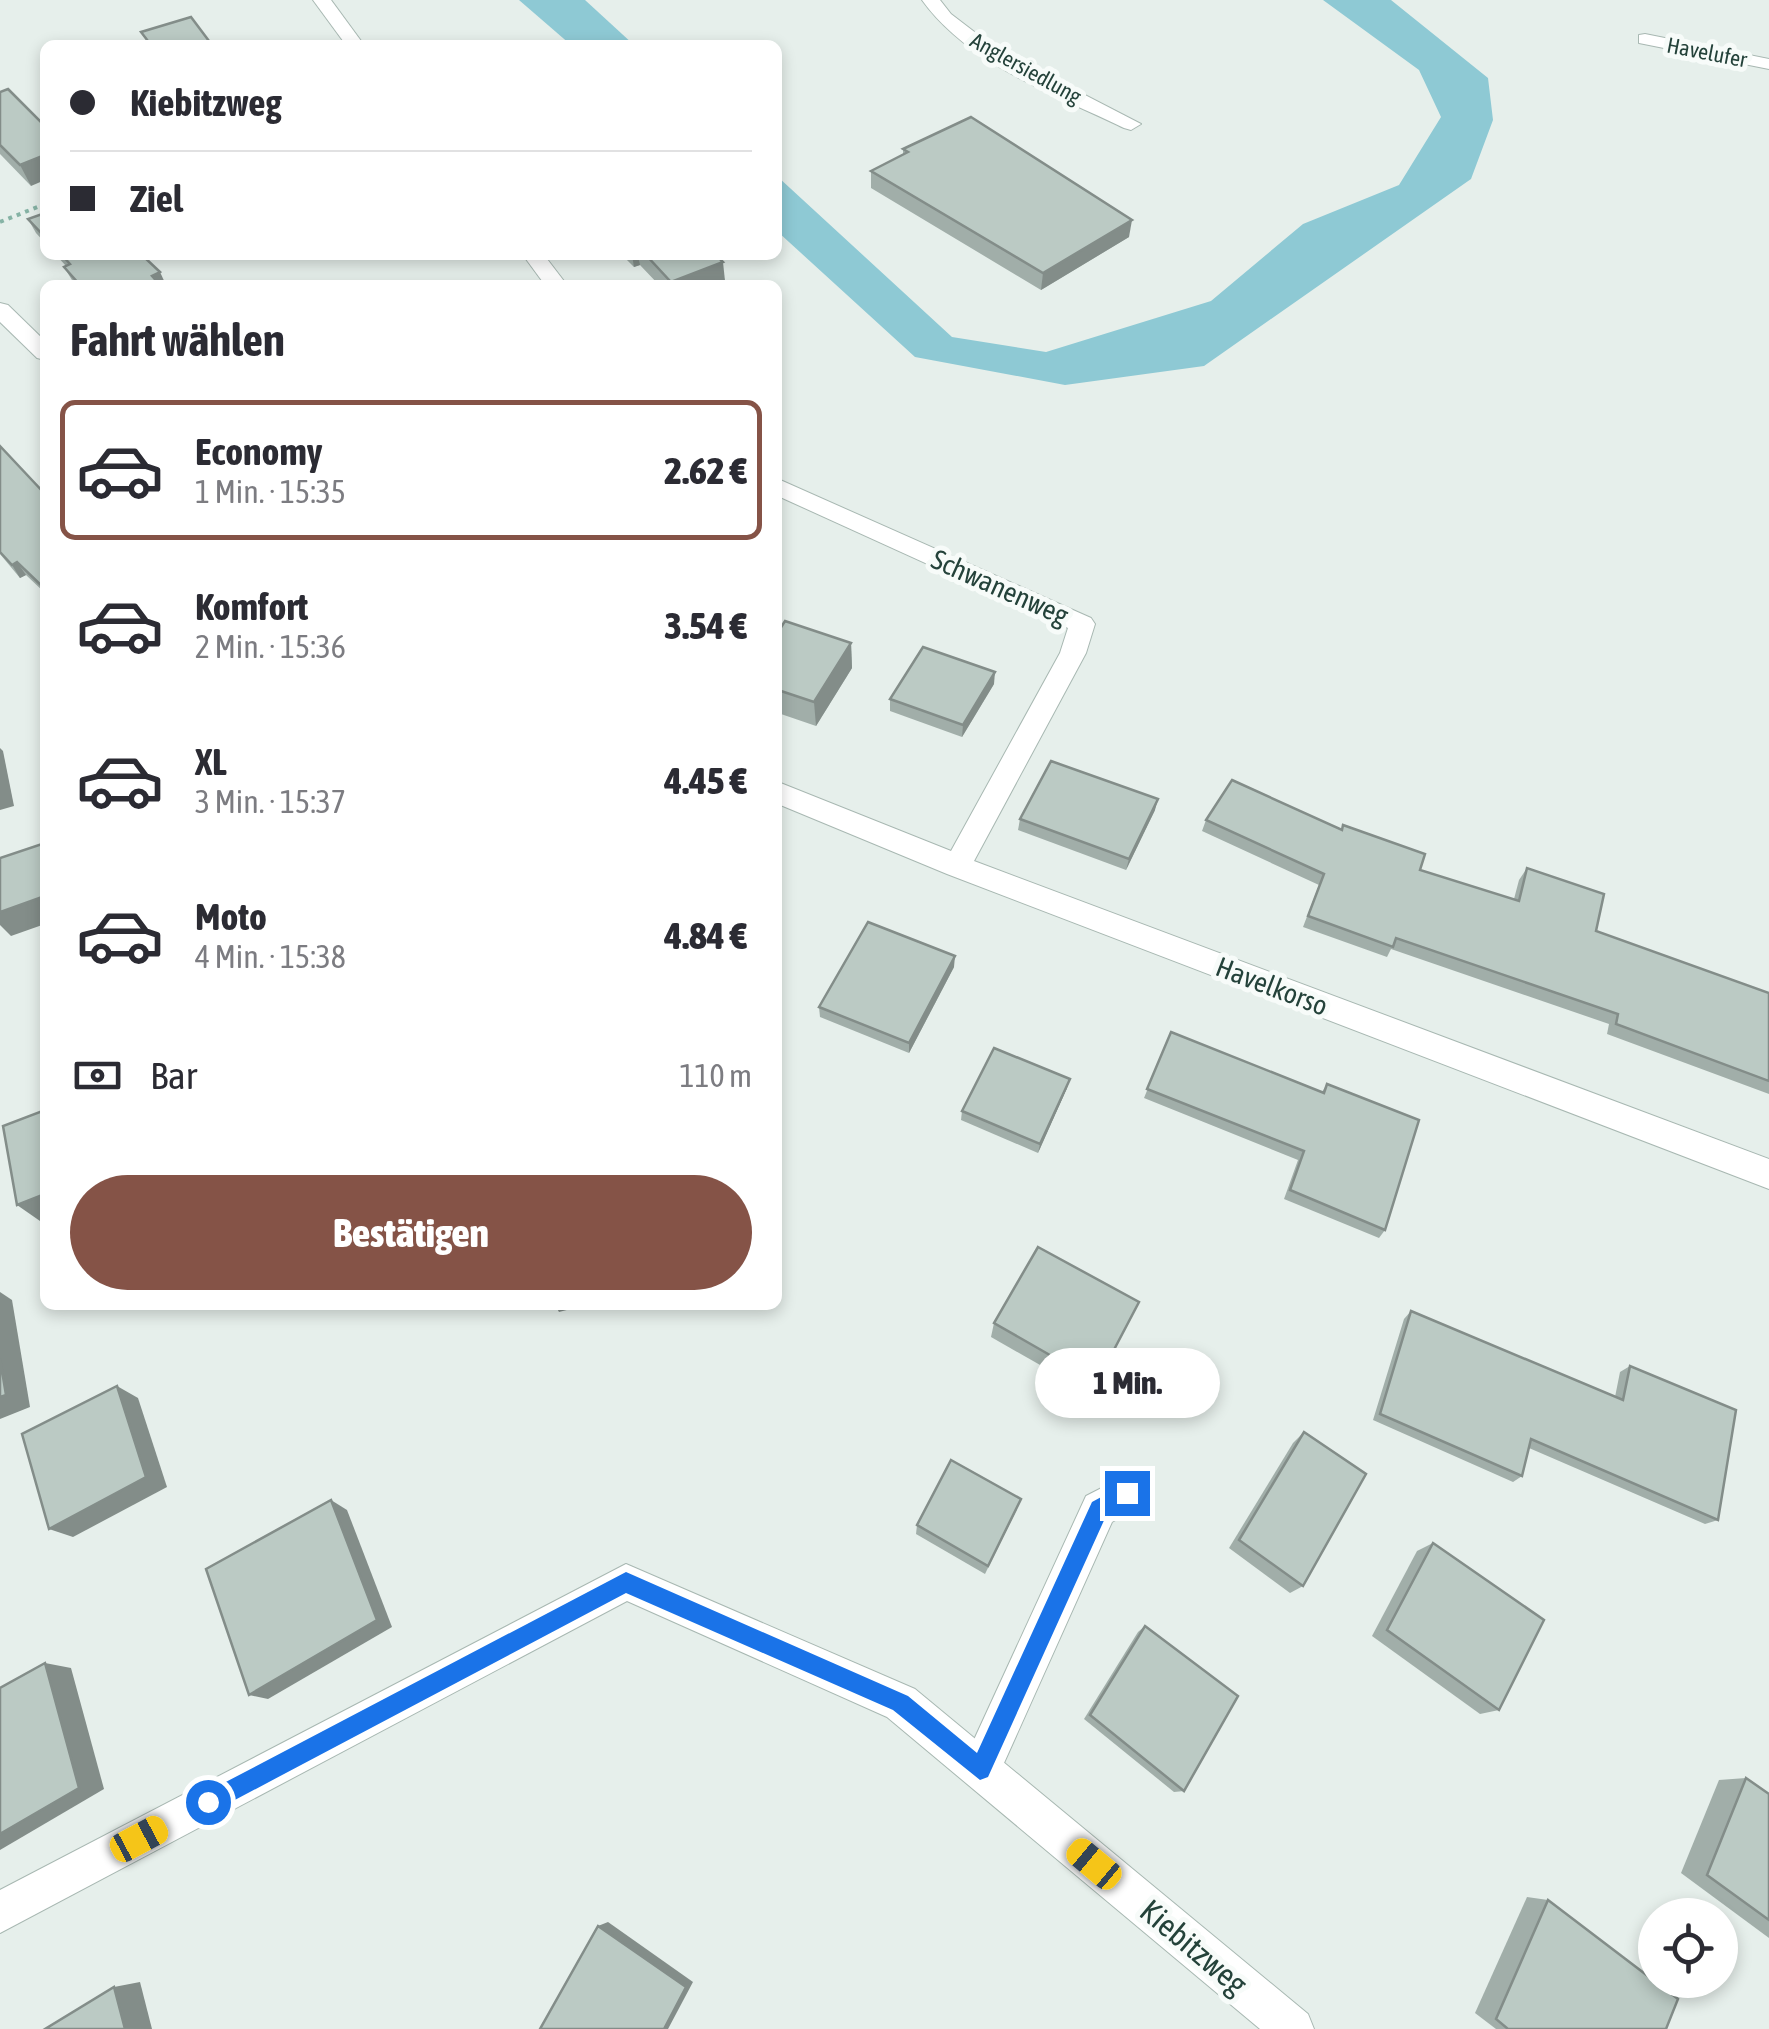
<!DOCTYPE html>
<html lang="de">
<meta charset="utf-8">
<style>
body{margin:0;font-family:"Asap Condensed",sans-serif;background:#f7f7f7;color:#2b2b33;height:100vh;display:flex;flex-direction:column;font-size:38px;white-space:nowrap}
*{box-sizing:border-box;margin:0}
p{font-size:32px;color:#7c7c81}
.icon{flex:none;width:55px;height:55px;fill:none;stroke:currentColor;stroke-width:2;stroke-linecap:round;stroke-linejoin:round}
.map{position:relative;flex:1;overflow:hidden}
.details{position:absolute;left:40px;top:280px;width:742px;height:1030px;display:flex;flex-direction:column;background:#fff;border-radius:15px;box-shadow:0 5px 15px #0003}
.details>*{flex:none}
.guide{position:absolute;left:40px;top:40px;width:742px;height:220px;border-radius:15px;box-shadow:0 5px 15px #0003;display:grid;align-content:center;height:220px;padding:0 30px;background:#fff}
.controls{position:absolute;left:1638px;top:1898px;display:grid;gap:20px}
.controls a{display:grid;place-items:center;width:100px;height:100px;border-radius:50%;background:#fff;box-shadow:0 5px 15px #0003;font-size:50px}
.end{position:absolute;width:45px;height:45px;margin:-22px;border:12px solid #1a73e8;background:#fff;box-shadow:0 0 0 5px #fff}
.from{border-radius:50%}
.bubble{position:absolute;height:70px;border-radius:35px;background:#fff;box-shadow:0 5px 15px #0003;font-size:32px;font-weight:800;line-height:70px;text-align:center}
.car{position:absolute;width:30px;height:60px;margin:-30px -15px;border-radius:12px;box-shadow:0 0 8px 2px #0007;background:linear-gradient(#f5c518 24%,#345 0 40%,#f5c518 0 76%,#345 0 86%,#f5c518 0)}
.guide b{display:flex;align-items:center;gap:35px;height:95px;font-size:38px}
.guide b+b{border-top:2px solid #e1e1e2}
.guide i{width:25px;height:25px;background:#2b2b33}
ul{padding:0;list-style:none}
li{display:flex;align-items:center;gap:30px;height:140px;margin:0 20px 15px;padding:0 10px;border:5px solid transparent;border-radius:15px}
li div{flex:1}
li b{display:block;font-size:38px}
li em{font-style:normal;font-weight:800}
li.selected{border-color:#855347}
li>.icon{width:90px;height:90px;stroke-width:1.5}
h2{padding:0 30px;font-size:45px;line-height:120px}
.pay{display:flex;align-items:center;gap:25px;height:110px;padding:0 30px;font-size:38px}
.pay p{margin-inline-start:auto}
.primary-button{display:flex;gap:20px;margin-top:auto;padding:20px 30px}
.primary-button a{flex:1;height:115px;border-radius:60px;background:#855347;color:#fff;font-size:40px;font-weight:800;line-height:115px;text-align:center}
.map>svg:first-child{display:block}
</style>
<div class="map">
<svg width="1769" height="2029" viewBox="0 0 1769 2029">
<rect width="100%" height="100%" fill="#e6efeb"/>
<g fill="#8ec9d4">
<path d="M519 0H585L634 45H571Z"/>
<path d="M1323 0H1391L1488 78 1493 120 1471 179 1204 366 1065 385 915 357 778 232V177L952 337 1046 352 1211 301 1303 224 1399 185 1441 117 1419 70Z"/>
</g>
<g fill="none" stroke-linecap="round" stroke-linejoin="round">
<defs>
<path id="lane" d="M1127 1475 1140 1480 1145 1493 1140 1506 1112 1522 995 1783 981 1789 967 1783 961 1769 967 1755 1086 1496Z"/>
<g id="street">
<path d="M313 0H331L364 45H346Z"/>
<path d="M922 0H940L951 14 998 50 1141 124 1131 130 1124 128C1054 94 969 65 922 0Z"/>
<path d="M1645 34 1769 59V69L1639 43V35Z"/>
<path d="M523 255H544L567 285H545Z"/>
<path d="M0 303 8 305 45 341V360L37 358 0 322Z"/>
<path d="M778 479 1091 618 1095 624 1086 653 974 861 1769 1159V1189L947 874 778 804V782L951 851 1060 653 1068 628 778 496Z"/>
<path d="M626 1564 915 1689 1308 2014 1314 2029H1260L887 1717 627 1601 0 1933V1890Z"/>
</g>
</defs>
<use href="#lane" stroke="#a8b8b2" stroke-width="2"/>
<use href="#street" stroke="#a8b8b2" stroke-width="2"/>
<path stroke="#86b3a5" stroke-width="4" stroke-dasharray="4 5" stroke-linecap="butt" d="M0 222 45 204"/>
<use href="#lane" fill="#fff" fill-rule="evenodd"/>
<use href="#street" fill="#fff" fill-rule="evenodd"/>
</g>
<g fill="#a1aea9">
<path d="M0 92 31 186 0 154Z"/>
<path d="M903 149 1129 237 1041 290 871 188V171L903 155Z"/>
<path d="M45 213V243L36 233 28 219Z"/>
<path d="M56 255H142L166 285H75L64 267 66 266Z"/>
<path d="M622 255H716L725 281 716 285H659L640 265 634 267Z"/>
<path d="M0 446 45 494V593L26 575 20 578 0 554Z"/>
<path d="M778 632 851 643 852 668 816 726 778 713Z"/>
<path d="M994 684 962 737 890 711V699Z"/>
<path d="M1155 810 1126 870 1018 830 1020 819Z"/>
<path d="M1206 820 1420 870 1514 899 1519 880 1527 868 1596 931 1769 993V1094L1607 1034 1609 1024 1391 949 1387 957 1303 927 1319 885 1202 831Z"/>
<path d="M954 967 909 1053 820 1017 819 1007Z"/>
<path d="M1171 1032 1322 1092 1327 1084 1385 1230 1379 1238 1284 1199 1298 1160 1144 1098Z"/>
<path d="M1067 1088 1038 1153 961 1120 962 1111Z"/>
<path d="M1411 1311 1615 1397 1620 1372 1630 1366 1718 1520 1705 1524 1529 1448 1522 1476 1513 1482 1373 1420 1404 1319Z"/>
<path d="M1132 1316 1091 1394 991 1337 994 1323Z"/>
<path d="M1304 1432 1303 1586 1290 1593 1229 1548 1293 1443Z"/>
<path d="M1017 1509 985 1574 916 1534 917 1525Z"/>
<path d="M1433 1543 1499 1710 1480 1714 1372 1636 1417 1551Z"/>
<path d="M1145 1626 1184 1791 1174 1792 1084 1719 1138 1632Z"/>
<path d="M1746 1778 1769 1794V1938L1681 1873 1719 1780Z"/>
<path d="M1527 1897 1548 1900 1666 2029H1496L1475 2013Z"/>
</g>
<g fill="#838d89">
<path d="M45 155V180L31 186 20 165Z"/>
<path d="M1132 220 1129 237 1041 290 1043 273Z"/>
<path d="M632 255H638L640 265 634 267Z"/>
<path d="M723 262 725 281 716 285H671V282Z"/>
<path d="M160 272 166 285H156L152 276Z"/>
<path d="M17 562 26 575 20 578 12 565Z"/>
<path d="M851 643 852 668 816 726 814 702Z"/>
<path d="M995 672 994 684 962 737 963 725Z"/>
<path d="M0 748 3 751 14 806 0 810Z"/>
<path d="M1158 799 1155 810 1126 870 1129 859Z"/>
<path d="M45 896V924L11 936 0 925V912Z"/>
<path d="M955 956 954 967 909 1053V1043Z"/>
<path d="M1070 1079 1067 1088 1038 1153 1040 1144Z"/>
<path d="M45 1194V1219L40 1221 17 1205Z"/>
<path d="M0 1292 12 1300 30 1407 0 1419Z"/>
<path d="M555 1305H586L559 1312Z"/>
<path d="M117 1386 138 1398 167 1487 73 1537 49 1529Z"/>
<path d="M331 1500 347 1510 392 1627 268 1699 249 1695Z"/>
<path d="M45 1663 71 1668 104 1789 0 1850V1834Z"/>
<path d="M608 1922 693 1982 668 2029H664L598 1926Z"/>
<path d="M140 1982 152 2029H125L114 1987Z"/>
</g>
<g fill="#bbcac4" stroke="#838d89" stroke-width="2.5">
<path d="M191 17 212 45H151L141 32Z"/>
<path d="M8 89 45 126V155L20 165 0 145V92Z"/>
<path d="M971 117 1132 220 1043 273 871 171 908 152 903 149Z"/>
<path d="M45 213V237L28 219Z"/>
<path d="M62 255H142L160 272 152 276 160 285H80L64 267 70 264Z"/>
<path d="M646 255H716L723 262 671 282Z"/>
<path d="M0 446 45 494V589L17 562 12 565 0 552Z"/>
<path d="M785 621 851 643 814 702 778 690V632Z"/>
<path d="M923 647 995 672 963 725 890 699Z"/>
<path d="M1051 761 1158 799 1129 859 1020 819Z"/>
<path d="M1232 780 1342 830 1343 825 1425 854 1420 870 1519 901 1527 868 1604 894 1596 931 1769 993V1081L1616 1024 1618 1014 1396 938 1393 947 1308 916 1324 874 1206 820Z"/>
<path d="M45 843V896L0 912V858Z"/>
<path d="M868 922 955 956 909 1043 819 1007Z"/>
<path d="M1171 1032 1324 1093 1327 1084 1419 1120 1385 1230 1290 1190 1304 1151 1147 1089Z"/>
<path d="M994 1048 1070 1079 1040 1144 962 1111Z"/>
<path d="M45 1110V1194L17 1205 3 1126Z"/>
<path d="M1038 1247 1139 1302 1097 1382 994 1323Z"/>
<path d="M1411 1311 1623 1400 1630 1366 1736 1410 1718 1520 1531 1439 1522 1476 1380 1414Z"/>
<path d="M0 1359 6 1395 0 1397Z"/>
<path d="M117 1386 146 1477 49 1529 22 1434Z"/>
<path d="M1304 1432 1366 1474 1303 1586 1239 1540Z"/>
<path d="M951 1460 1021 1499 988 1566 917 1525Z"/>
<path d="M331 1500 377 1620 249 1695 206 1569Z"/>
<path d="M1433 1543 1544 1620 1499 1710 1387 1630Z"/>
<path d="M1145 1626 1238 1696 1184 1791 1090 1715Z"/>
<path d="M45 1663 79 1788 0 1834V1688Z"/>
<path d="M1746 1778 1769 1794V1920L1707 1875Z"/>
<path d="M1548 1900 1678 1999 1666 2029H1508L1496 2019Z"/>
<path d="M598 1926 686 1987 664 2029H540Z"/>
<path d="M114 1987 125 2029H45Z"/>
</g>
<path fill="#1a73e8" d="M1127 1483 1137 1493 1134 1500 1106 1516 988 1777 980 1780 893 1710 626 1593 216 1810 208 1813 201 1810 198 1802 201 1795 626 1572 908 1696 977 1753 1092 1502Z"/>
<g text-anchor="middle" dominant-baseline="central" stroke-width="10" stroke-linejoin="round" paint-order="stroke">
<g font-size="22" fill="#24423a" stroke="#f7fbf9">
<text transform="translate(1707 52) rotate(11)">Havelufer</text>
<text transform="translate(1026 68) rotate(29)">Anglersiedlung</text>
</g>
<g font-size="28" fill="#24423a" stroke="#f7fbf9">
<text transform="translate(1000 587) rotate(24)">Schwanenweg</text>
<text transform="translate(1272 986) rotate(21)">Havelkorso</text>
</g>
<g font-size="32" fill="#24423a" stroke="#f7fbf9">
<text transform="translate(1194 1947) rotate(40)">Kiebitzweg</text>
</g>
</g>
</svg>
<div class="controls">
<a><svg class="icon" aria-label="locate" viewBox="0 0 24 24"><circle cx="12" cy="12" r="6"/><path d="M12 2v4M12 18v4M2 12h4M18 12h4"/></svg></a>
</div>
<i class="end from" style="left:208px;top:1802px"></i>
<i class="end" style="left:1127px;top:1493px"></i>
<div class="bubble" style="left:1035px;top:1348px;width:185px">1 Min.</div>
<i class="car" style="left:139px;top:1839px;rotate:62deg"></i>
<i class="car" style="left:1094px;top:1864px;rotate:310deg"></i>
<div class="guide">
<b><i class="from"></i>Kiebitzweg</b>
<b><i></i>Ziel</b>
</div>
<section class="details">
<h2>Fahrt wählen</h2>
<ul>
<li class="selected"><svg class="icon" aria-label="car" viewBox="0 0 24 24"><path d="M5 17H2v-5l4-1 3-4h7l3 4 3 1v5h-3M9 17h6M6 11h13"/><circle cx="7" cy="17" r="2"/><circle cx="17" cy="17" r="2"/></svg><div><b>Economy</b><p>1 Min. · 15:35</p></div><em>2.62 €</em></li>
<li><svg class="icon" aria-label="car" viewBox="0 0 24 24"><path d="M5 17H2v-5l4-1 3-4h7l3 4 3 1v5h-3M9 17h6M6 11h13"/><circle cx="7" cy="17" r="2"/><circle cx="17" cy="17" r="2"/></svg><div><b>Komfort</b><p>2 Min. · 15:36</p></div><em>3.54 €</em></li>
<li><svg class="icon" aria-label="car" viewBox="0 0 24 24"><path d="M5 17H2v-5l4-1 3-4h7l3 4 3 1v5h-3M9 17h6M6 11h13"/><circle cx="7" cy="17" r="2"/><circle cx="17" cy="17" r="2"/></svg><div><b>XL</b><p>3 Min. · 15:37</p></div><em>4.45 €</em></li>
<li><svg class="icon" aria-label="car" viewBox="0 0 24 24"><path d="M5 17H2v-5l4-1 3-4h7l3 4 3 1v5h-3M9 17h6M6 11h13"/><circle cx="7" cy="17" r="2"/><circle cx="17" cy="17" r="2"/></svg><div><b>Moto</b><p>4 Min. · 15:38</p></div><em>4.84 €</em></li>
</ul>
<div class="pay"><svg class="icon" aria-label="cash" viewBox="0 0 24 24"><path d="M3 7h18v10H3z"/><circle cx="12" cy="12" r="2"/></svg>Bar<p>110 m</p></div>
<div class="primary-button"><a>Bestätigen</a></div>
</section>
</div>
